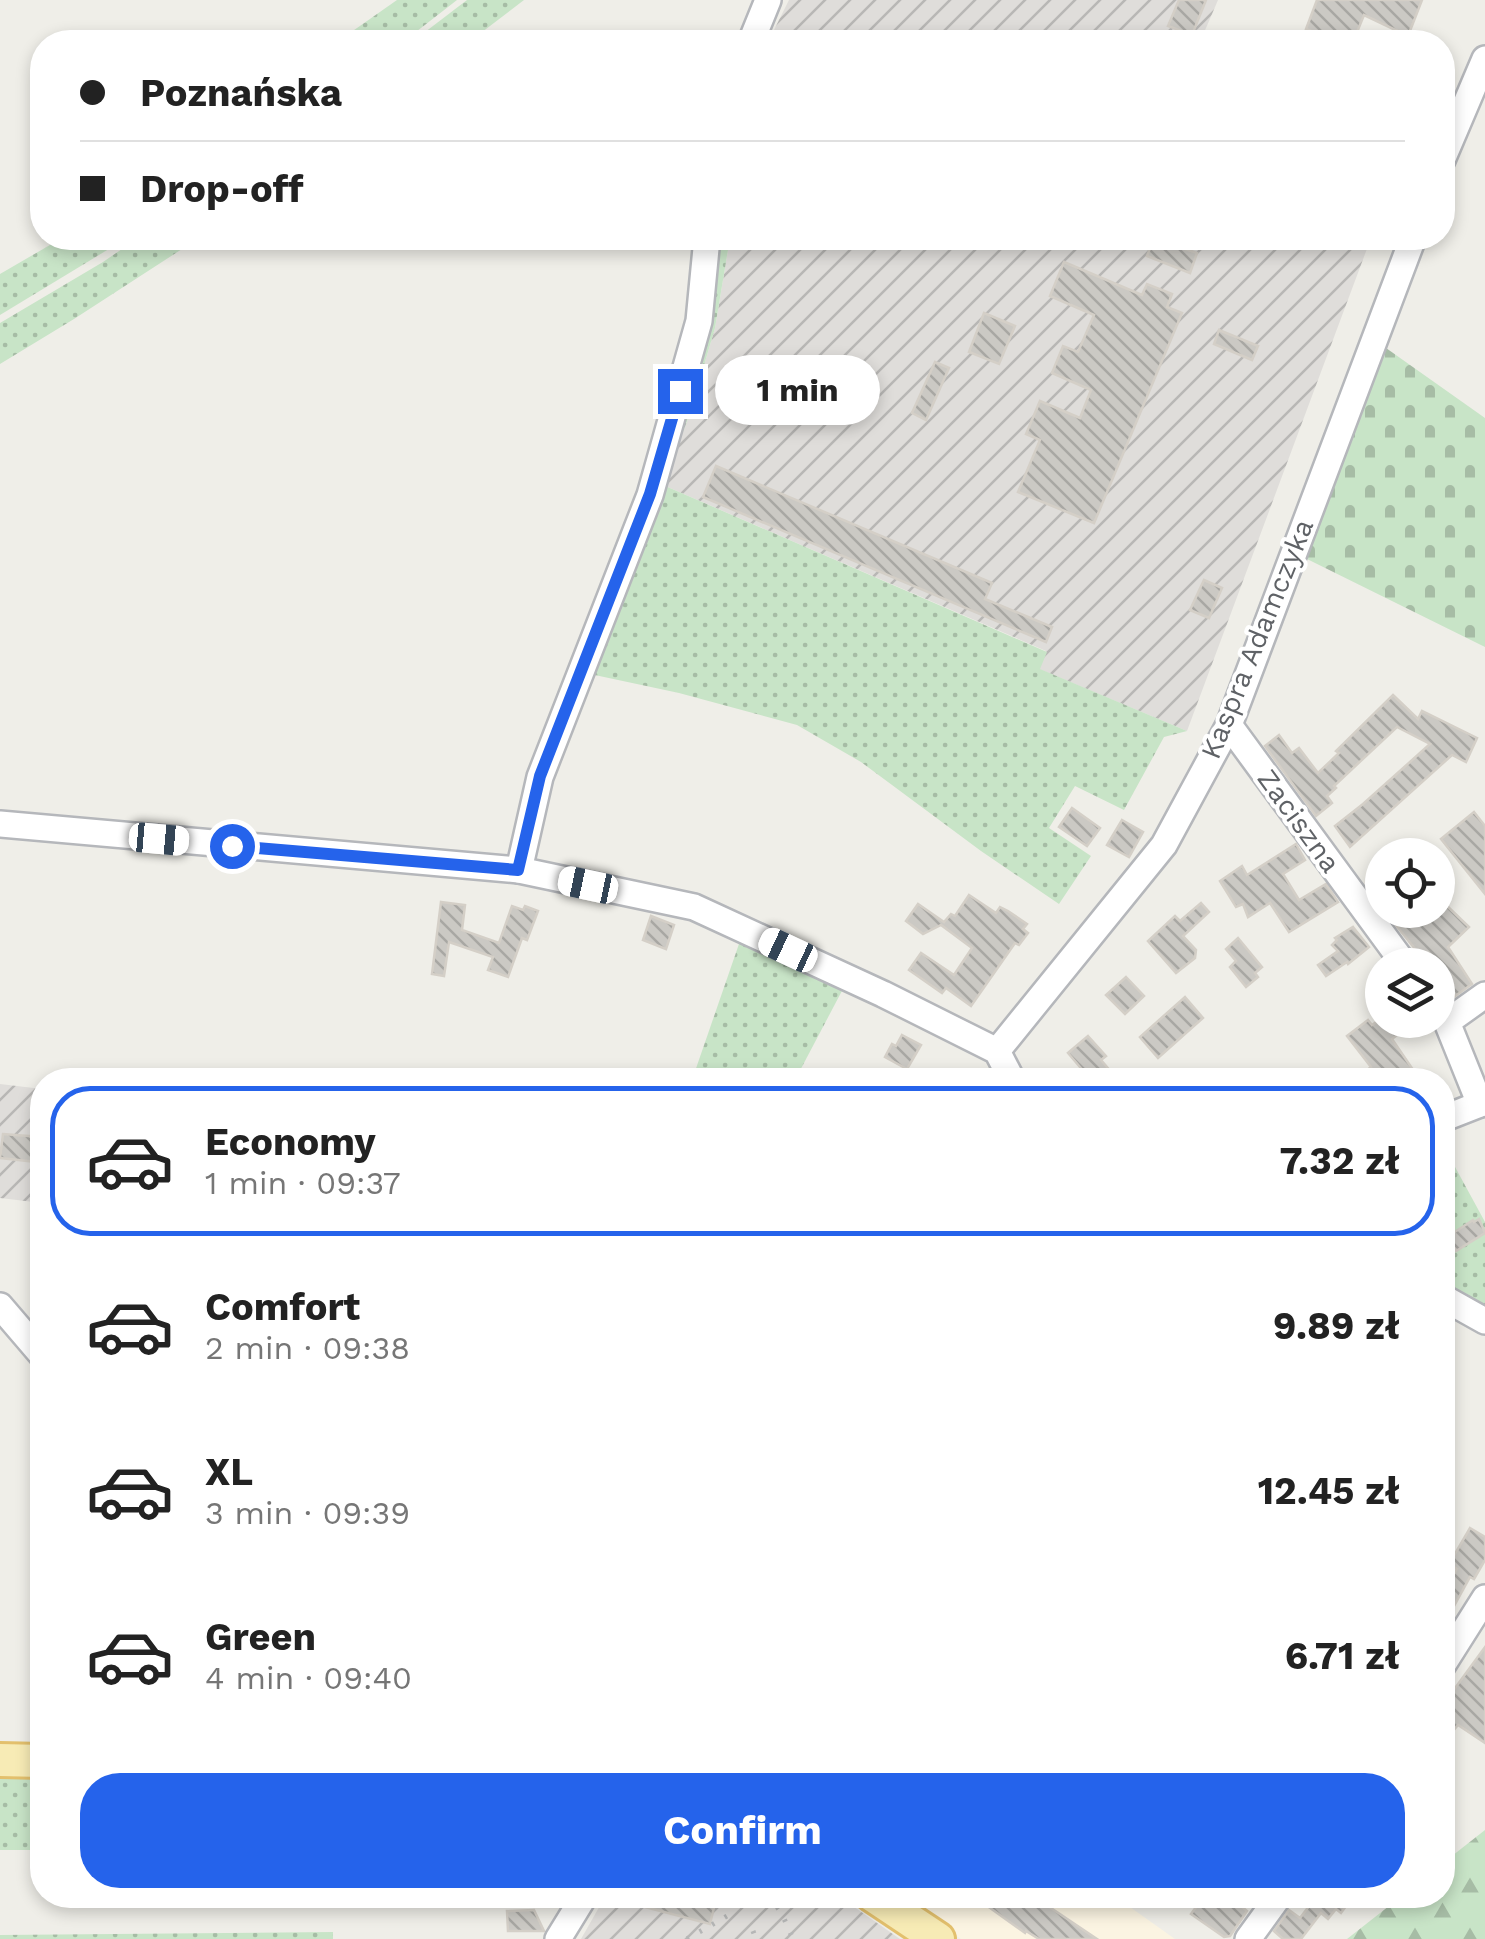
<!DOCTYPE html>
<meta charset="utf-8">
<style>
body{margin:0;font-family:"Work Sans",sans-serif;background:#f6f6f6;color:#222;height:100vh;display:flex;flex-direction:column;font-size:38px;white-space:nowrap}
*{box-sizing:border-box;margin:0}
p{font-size:32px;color:#767676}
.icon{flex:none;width:55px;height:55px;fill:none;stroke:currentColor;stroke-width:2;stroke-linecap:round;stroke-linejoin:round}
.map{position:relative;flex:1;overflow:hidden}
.panel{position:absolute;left:30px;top:1068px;width:1425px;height:840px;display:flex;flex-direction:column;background:#fff;border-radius:40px;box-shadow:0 5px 15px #0003}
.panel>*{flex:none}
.guide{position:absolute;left:30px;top:30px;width:1425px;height:220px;border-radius:40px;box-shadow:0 5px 15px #0003;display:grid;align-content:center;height:220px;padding:0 50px;background:#fff}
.controls{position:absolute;left:1365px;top:838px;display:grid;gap:20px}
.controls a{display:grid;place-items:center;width:90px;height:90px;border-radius:50%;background:#fff;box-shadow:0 5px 15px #0003;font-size:50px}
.end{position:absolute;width:45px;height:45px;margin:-22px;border:12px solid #2563eb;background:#fff;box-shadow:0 0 0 5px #fff}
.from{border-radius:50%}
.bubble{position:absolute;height:70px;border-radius:35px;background:#fff;box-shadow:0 5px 15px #0003;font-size:32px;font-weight:700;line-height:70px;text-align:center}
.car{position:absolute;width:30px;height:60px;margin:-30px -15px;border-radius:12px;box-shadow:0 0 8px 2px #0007;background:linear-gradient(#fff 24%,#345 0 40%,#fff 0 76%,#345 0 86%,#fff 0)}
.guide b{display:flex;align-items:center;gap:35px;height:95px;font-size:38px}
.guide b+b{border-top:2px solid #e0e0e0}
.guide i{width:25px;height:25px;background:#222}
ul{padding:18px 0 0;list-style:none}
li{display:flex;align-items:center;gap:30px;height:150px;margin:0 20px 15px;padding:0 30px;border:5px solid transparent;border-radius:40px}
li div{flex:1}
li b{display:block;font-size:38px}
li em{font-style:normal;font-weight:700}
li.current{border-color:#2563eb}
li>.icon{width:90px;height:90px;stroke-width:1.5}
.button{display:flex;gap:20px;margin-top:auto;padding:20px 50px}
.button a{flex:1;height:115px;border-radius:40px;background:#2563eb;color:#fff;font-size:40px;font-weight:700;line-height:115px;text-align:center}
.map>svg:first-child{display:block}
</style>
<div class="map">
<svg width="1485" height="1939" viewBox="0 0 1485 1939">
<defs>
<pattern id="industrial-furrows" width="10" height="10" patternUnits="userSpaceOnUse" patternTransform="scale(2.5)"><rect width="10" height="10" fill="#dfddda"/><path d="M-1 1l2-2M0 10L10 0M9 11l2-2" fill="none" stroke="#b8b7b5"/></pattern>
<pattern id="grass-dots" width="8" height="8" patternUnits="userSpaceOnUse" patternTransform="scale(2.5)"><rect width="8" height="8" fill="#c8e4c7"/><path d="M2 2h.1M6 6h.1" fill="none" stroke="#a6bca5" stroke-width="1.8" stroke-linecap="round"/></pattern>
<pattern id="forest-firs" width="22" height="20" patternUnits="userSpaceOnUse" patternTransform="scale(2.5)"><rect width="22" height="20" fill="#c8e4c7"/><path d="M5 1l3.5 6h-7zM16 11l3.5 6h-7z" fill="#a6bca5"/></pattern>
<pattern id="cemetery-stones" width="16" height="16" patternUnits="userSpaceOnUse" patternTransform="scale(2.5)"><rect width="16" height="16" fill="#c8e4c7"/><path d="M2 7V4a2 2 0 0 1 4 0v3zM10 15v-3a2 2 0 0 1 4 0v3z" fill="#a6bca5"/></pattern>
<pattern id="building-back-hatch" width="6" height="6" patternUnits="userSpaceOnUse" patternTransform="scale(2.5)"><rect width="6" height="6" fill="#cbc9c4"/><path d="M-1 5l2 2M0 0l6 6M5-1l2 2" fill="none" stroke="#a8a7a3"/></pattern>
</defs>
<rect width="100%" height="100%" fill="#efeee8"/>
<path fill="#fbf4e2" d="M896 1895H1113L1175 1939H961Z"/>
<g fill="url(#industrial-furrows)">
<path d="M789 0H1218L1200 42H768Z"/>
<path d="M730 238H1371L1187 731 1039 669 1046 651 663 485 689 416 715 328Z"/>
<path d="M0 1084 42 1089V1203L0 1198Z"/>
<path d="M606 1895H837L900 1939H581Z"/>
</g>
<g fill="url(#grass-dots)">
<path d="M397 0H457L403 42H337Z"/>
<path d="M467 0H524L469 42H412Z"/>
<path d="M62 238H127L0 315V274Z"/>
<path d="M138 238H199L74 319 0 364V323L103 262Z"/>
<path d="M717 238H730L715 328 689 416 663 485 1047 652 1040 669 1187 731 1164 737 1124 810 1075 786 1049 828 1091 856 1059 904 981 851 861 762 797 725 679 693 590 674Z"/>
<path d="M740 941 844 987 795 1080H692Z"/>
<path d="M1442 1143 1485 1222V1305L1448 1285 1443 1279Z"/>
<rect x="0" y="1774" width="42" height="76"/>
<path d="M333 1932V1939H0V1935Z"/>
</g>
<path fill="url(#forest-firs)" d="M1485 1830V1939H1347L1403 1895H1442L1443 1863Z"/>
<path fill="url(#cemetery-stones)" d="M1386 348 1485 418V647L1307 559Z"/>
<g fill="url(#building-back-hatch)" stroke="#d4cfc7" stroke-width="2.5">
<path d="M1179 0H1206L1192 35 1168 26Z"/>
<path d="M1317 0H1422L1408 36 1364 15 1353 42H1318L1321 35 1306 29Z"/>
<path d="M1154 238 1197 253 1190 273 1147 256Z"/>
<path d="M1064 262 1142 295 1147 284 1172 294 1167 307 1182 313 1094 523 1018 492 1040 440 1026 434 1040 401 1080 418 1091 390 1052 373 1063 346 1078 352 1094 315 1050 296Z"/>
<path d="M984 313 1015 326 999 364 969 352Z"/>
<path d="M1219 330 1258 346 1252 360 1214 344Z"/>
<path d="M935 362 949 368 926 420 912 413Z"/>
<path d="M716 466 992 583 985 599 1052 627 1046 642 703 497Z"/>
<path d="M1204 580 1222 588 1209 618 1190 610Z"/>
<path d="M1393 695 1418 719 1422 711 1477 738 1466 762 1452 755 1350 847 1335 826 1363 804 1430 744 1397 727 1334 786 1336 788 1327 796 1332 803 1316 816 1265 746 1279 735 1292 753 1299 748 1318 773 1339 753 1336 751Z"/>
<path d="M1072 808 1100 828 1087 846 1059 827Z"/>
<path d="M1474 812 1485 826V894L1441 839Z"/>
<path d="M1122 820 1143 832 1129 857 1107 845Z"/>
<path d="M1296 844 1305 860 1283 874 1299 900 1326 884 1338 902 1289 932 1270 903 1248 917 1243 904 1236 907 1220 881 1242 866 1247 875Z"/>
<path d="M969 895 996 913 1000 907 1008 911 1027 924 1023 929 1028 933 1019 945 1015 943 971 1006 946 988 942 993 909 970 921 953 954 975 972 948 941 925 923 934 906 921 918 904 944 922 951 914 955 916Z"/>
<path d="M441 902 465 905 462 930 499 943 512 906 523 910 525 906 538 911 527 940 522 938 508 977 488 970 493 957 449 942 444 976 432 974Z"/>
<path d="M1201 903 1209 912 1183 936 1196 950 1195 958 1176 973 1148 941 1175 916 1180 921Z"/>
<path d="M1444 903 1469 927 1448 947 1472 984 1451 999 1438 980V965H1428L1391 919 1402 910H1436Z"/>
<path d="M651 916 674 925 666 949 643 940Z"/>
<path d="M1353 927 1369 947 1348 964 1347 962 1326 976 1318 965 1338 951 1332 945 1337 940 1335 938Z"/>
<path d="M1238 938 1262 967 1255 973 1258 977 1246 987 1230 967 1236 961 1226 949Z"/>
<path d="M1126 977 1144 996 1125 1014 1106 995Z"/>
<path d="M1185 997 1203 1018 1158 1058 1140 1037Z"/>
<path d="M1368 1020 1372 1025 1379 1020H1416L1392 1039 1420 1080H1355L1371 1067 1347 1036Z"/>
<path d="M902 1035 921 1045 907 1069 885 1057 892 1044 896 1046Z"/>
<path d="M1088 1036 1106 1056 1101 1060 1118 1080H1091L1068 1053Z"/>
<path d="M3 1134 40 1137 37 1162 0 1158Z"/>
<path d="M1479 1219 1485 1233 1456 1251 1447 1237 1473 1220 1474 1222Z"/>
<path d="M1470 1528 1485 1537V1560L1474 1579 1470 1577 1442 1628V1594L1457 1569 1449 1564Z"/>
<path d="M1485 1647V1743L1458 1725 1442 1744V1706Z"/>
<path d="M618 1895H717L710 1924 618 1900Z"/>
<path d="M972 1895H1051L1045 1904 1097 1939H1039L1026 1931 1025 1933Z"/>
<path d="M1205 1895H1241L1236 1902 1247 1911 1230 1936 1224 1937 1191 1914Z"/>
<path d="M1317 1895H1354L1341 1913 1336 1909 1328 1919 1321 1913 1301 1939H1283L1274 1931 1289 1910 1300 1918 1313 1901 1318 1904 1322 1899Z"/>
<path d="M534 1910 544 1931H508L507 1911Z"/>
</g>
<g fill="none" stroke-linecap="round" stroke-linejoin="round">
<defs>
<g id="minor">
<path d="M751 42 768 0"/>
<path d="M1442 160 1485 59"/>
<path d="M1229 725 1405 965"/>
<path d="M0 824 519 870 694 907 883 994 997 1051 1012 1080"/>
<path d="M519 870 540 777 650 495 699 321 707 238"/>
<path d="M1438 1009 1447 1022 1480 1104"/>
<path d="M1447 1022 1485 995"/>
<path d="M997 1051 1164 845 1229 725 1413 238"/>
<path d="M1442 1119 1485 1102"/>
<path d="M1442 1297 1485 1321"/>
<path d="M0 1306 42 1355"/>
<path d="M1442 1666 1485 1598"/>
<path d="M558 1939 585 1895"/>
<path d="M1248 1939 1280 1895"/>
</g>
<g id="major">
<path d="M0 1760 42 1761"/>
<path d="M872 1895 938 1939"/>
</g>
</defs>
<use href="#minor" stroke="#b5b7bb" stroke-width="30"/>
<use href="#major" stroke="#e3c06d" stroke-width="38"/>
<use href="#minor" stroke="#fff" stroke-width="25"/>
<use href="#major" stroke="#f7ebb5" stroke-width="32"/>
<g stroke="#b5b6b6" stroke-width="5" stroke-dasharray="2.5 12" stroke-linecap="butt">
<path d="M736 1895 737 1898"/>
<path d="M769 1895 782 1914 793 1939"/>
<path d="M753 1931 756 1939"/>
<path d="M687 1939 727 1916"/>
</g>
</g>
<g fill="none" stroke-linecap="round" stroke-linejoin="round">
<path stroke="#2563eb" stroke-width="12" d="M232 846 518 870 540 776 650 494 680 391"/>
</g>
<g text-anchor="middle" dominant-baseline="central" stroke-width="8" stroke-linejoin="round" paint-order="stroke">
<g font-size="28" fill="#5f6266" stroke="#fff">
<text transform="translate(1257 639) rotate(-68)">Kaspra Adamczyka</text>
<text transform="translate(1299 821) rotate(54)">Zaciszna</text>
</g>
</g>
</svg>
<div class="controls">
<a><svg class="icon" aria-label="locate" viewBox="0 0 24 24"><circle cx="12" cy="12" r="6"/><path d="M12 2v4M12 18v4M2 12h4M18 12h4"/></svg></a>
<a><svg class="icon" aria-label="layers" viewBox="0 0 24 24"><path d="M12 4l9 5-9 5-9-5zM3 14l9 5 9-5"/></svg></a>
</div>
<i class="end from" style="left:232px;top:846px"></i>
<i class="end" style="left:680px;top:391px"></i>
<div class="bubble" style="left:715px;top:355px;width:165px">1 min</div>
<i class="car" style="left:159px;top:839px;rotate:95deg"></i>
<i class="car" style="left:588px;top:885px;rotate:282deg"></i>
<i class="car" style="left:788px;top:950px;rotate:295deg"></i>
<div class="guide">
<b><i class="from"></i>Poznańska</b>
<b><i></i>Drop-off</b>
</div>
<section class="panel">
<ul>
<li class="current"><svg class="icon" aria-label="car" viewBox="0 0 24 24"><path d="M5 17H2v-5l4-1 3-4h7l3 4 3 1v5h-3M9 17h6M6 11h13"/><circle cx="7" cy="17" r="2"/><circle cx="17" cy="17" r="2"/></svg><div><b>Economy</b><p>1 min · 09:37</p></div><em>7.32 zł</em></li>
<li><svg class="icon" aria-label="car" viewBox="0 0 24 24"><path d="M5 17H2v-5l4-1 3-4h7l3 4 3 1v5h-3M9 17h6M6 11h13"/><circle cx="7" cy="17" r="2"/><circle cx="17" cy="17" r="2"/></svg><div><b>Comfort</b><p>2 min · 09:38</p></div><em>9.89 zł</em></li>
<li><svg class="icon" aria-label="car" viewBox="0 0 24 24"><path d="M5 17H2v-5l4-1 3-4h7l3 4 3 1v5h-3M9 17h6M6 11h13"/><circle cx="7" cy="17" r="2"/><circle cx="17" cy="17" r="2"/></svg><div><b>XL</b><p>3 min · 09:39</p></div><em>12.45 zł</em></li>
<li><svg class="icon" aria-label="car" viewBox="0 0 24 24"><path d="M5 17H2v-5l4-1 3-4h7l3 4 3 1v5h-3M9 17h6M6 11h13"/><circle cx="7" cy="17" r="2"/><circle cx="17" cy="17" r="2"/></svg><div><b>Green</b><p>4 min · 09:40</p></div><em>6.71 zł</em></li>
</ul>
<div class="button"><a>Confirm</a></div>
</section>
</div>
